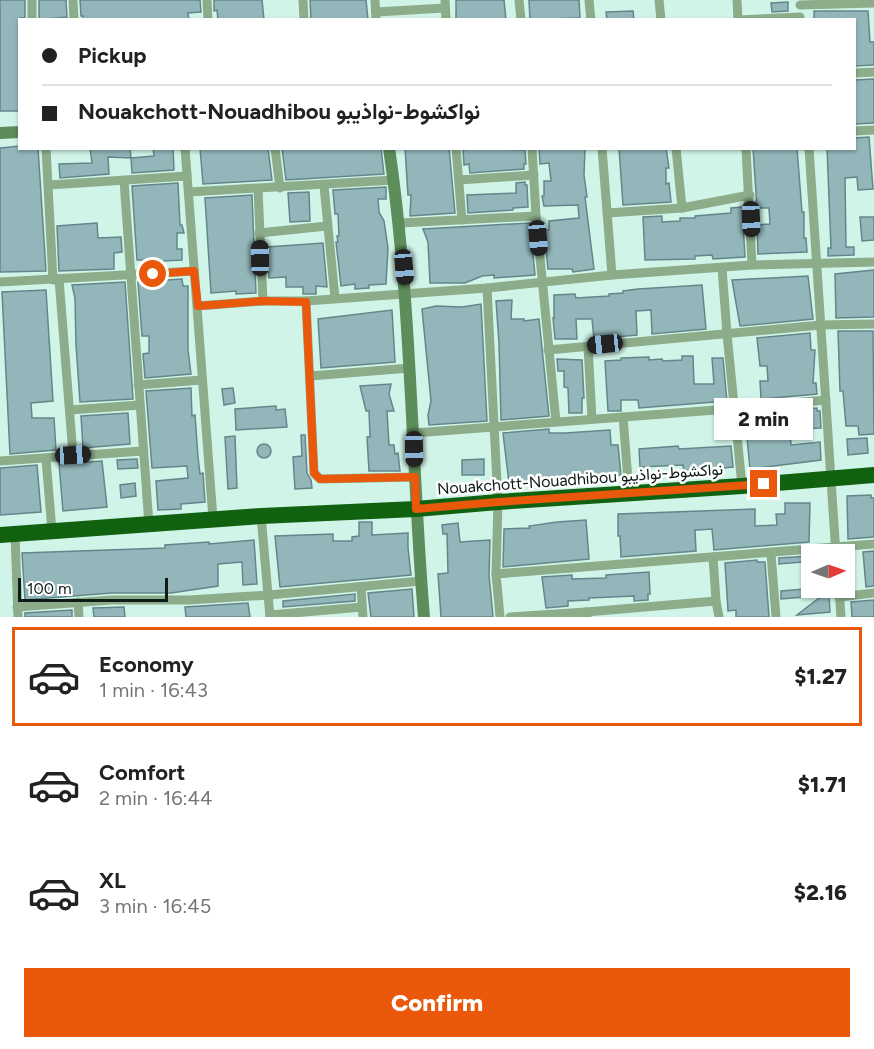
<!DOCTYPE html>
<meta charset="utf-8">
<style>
body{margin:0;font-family:Figtree,Vazirmatn,sans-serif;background:#f6f6f6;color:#222;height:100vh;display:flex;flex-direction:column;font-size:22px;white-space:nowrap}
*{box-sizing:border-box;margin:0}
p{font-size:20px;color:#767676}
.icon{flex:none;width:33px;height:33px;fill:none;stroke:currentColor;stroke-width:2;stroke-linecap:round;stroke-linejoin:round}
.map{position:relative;height:617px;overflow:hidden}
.details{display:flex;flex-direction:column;background:#fff;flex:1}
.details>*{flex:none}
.guide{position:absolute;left:18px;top:18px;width:838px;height:132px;border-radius:0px;box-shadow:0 2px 4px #0004;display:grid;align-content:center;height:132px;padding:0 24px;background:#fff}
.needle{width:39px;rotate:88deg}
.tools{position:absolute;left:801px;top:544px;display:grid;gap:12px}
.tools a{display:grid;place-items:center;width:54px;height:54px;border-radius:0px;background:#fff;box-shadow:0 2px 4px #0004;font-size:30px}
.scale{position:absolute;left:18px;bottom:15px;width:150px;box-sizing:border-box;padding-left:6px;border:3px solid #0e1b17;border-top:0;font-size:16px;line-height:21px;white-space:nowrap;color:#0e1b17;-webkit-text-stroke:4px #fff;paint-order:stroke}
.end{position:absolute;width:27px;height:27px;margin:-14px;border:8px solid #ea580c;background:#fff;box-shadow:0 0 0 3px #fff}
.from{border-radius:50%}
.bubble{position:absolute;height:42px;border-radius:0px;background:#fff;box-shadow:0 2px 4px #0004;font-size:20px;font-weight:800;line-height:42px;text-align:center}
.car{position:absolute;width:18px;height:36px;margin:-18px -9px;border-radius:8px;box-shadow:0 0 4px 2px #0007;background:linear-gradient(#222 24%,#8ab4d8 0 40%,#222 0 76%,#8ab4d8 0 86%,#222 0)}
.guide b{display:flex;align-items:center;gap:21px;height:57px;font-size:22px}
.guide b+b{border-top:2px solid #e0e0e0}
.guide i{width:15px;height:15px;background:#222}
ul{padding:10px 0 0;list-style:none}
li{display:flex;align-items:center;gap:18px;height:99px;margin:0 12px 9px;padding:0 12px;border:3px solid transparent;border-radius:0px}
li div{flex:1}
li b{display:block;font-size:22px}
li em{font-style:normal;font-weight:800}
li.selected{border-color:#ea580c}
li>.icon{width:54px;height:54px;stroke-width:1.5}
.action{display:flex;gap:12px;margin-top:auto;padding:12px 24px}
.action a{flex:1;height:69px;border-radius:0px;background:#ea580c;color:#fff;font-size:24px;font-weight:800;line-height:69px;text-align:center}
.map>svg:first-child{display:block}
</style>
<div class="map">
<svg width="874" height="617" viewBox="0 0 874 617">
<rect width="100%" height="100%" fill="#d1f4e9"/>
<g fill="#92b6ba" stroke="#64868a" stroke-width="1.5">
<path d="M0 0H25V18H20V111H0Z"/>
<path d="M39 0H66L67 17 39 20Z"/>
<path d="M80 0H200L201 12 188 13 189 20H83V16H81Z"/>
<path d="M214 0H262L264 20H218L217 10 214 11Z"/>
<path d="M310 0H366L368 20H311Z"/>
<path d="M456 0H504L506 20H456Z"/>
<path d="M529 0H579L580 18 530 20Z"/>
<path d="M788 2V11L772 12 771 3Z"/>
<path d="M633 11 634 20H607L606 12Z"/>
<path d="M814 11H868L870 42H874V65L855 66V20L814 19Z"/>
<path d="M874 79V123L855 124V80Z"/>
<path d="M869 137 873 189 858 190 857 177 845 178 846 247H854V255L828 256V248H831L827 148H855V138Z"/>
<path d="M20 146V148H38L46 271 0 272V148Z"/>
<path d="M90 148H130L131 158 108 157 109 174 60 178 59 164 92 163Z"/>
<path d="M153 148H173L174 170 132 173 131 158 154 156Z"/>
<path d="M200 148H268L272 180 203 184Z"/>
<path d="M282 148H381L384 174 286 180Z"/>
<path d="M405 148H449L455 213 410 216 411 195H408Z"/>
<path d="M474 148 525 150 526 164H524V169L470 173 469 164 464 165 463 150Z"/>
<path d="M539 148H585L584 175 587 197H585L594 269 573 272 572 269H548L544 230H549V221L579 218 578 205 544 206 542 196H544V181H551L549 163 540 164Z"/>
<path d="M619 148H666L669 168H666V184L669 183 671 202 623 205Z"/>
<path d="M753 148H797L802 212H804V238H806L807 252 758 254 757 225 770 224 769 208H757Z"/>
<path d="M525 182V185H527L528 207 513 208V210L468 213 467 195 516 193V183Z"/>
<path d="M178 183 180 225H182L184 233H177V249H182V260L144 262V260H137L132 186Z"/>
<path d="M386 187V199H378L379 212 384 221 388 248 386 284 369 285V288L355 289V284L341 286 336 242H338L337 236H339L338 214H335L333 190Z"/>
<path d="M309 192 310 221 290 222 288 193Z"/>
<path d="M252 195 256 293 236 294V291L211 293 205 198Z"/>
<path d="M742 207 745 257 713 259 712 255 695 256V259L645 260 643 217 662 216V222L680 221V218H695V216L731 213V208Z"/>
<path d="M860 217H874V240L862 241Z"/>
<path d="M97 223 98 238 121 237 122 252 114 253V269L59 271 57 226Z"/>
<path d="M530 223 535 275 494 278V275L482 276 465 283H430L428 242 423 229Z"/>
<path d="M323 243 327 287 316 286V294H303V287H286V277L269 278 267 247Z"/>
<path d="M874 270V317L836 318 835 274Z"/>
<path d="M808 276 813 319 740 326 732 280Z"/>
<path d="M182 279 183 286H188V350L191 374 145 378 143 354 149 353V336H142L138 282Z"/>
<path d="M125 282 133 399 80 402 76 345 75 298 72 285Z"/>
<path d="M702 285 706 329 652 334 651 310 636 311 637 335 594 339 592 319H576L577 339H555L553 318H554V295L575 294 576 298 609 296V294L623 293V291L638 289Z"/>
<path d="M46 290 53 401 31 403 32 418H54L56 450 10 454 2 292Z"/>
<path d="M512 300 511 319H524V321L539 319 549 416 501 420 499 343 496 301Z"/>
<path d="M481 304 487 421 429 425 428 415 431 401 422 309 436 306 462 307Z"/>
<path d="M392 310 395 362 321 368 318 319Z"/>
<path d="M838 331H873L874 434 859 435 858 426H846L843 391H840Z"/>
<path d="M810 333 811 350H815L813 383H816L817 394 761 399 760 381H768L767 366H760L757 338Z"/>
<path d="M682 356H693L694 384H714L712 358H723L727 401 639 408 638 400H621V411H608L605 361 621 360V358L649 357V360L662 359 663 361 682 360Z"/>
<path d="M557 359 582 360 584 398H582V413H569L568 388 564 387V371H558Z"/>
<path d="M391 384 389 394 394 411H387L389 445H394L395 454 398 453 400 471H369L367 437H370L369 411H366L360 386Z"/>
<path d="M191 388 192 416 195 415 198 457 200 474 203 473 205 502 181 504V509L158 510 156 481 188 478 187 466 152 468 146 391Z"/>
<path d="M233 388 235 403 224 405 222 389Z"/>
<path d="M276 406V410L285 409 287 427 236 430 235 409Z"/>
<path d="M817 408V411H820L821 428 790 429 791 445 820 442 821 460 750 469 745 417 762 415V413Z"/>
<path d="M128 413 130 444 83 448 81 416Z"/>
<path d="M549 429V433H565L610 430 611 445H618L621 475 555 478 509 483 503 433Z"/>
<path d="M301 435H305L307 473 311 480 312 488 295 489 293 457 302 456Z"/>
<path d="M235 436 237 488 228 489 225 437Z"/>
<path d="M867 438 868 453 848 455 847 439Z"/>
<circle cx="264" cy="451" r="7"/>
<path d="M678 446 679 449 731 446 733 467 684 472 683 465 640 467 639 449Z"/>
<path d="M137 459 138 468 118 469 117 460Z"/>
<path d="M484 459V475H462V460Z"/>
<path d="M102 461 107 507 63 511 59 464Z"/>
<path d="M37 465 41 512 0 515V468Z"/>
<path d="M135 483 136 496 121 498 120 485Z"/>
<path d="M871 495V498H874V537L848 539 847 496Z"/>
<path d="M785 503H810L809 542 714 550 712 529 697 530H695L696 551 621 557 620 536H618V514L755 509V526L777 525 776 514H785Z"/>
<path d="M586 520 589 559 503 567 504 529 530 528 529 526 557 522Z"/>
<path d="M359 522H372V535L408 533V548L411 575 280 587 275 536 333 534V541H352V537L359 536Z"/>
<path d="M458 523 460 542 490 540 489 575 493 617H441L438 574 448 573 447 534H443L442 525Z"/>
<path d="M254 540 257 584 243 585 242 562 218 564V586L171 593H111L25 600 22 553 165 548V545L209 542V544Z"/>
<path d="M874 551V586L866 587 863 552Z"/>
<path d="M810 556 812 590 807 591 802 562 779 564V558Z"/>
<path d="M757 560V562H765L769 617H736V610L728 611 725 563Z"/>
<path d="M649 572 650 594H648V600L634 601V596L589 598V600L568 601V606L546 608 542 577 572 575V579L606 578V575Z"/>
<path d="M412 589 414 617H371L368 593Z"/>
<path d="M804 589 805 597 781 599V591Z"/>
<path d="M355 594V601L283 607V601Z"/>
<path d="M829 596 830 612 797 615 819 598Z"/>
<path d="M874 600V617H852L851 602Z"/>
<path d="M248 603 250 617H186L185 607Z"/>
<path d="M124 607 125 617H94L93 608Z"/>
<path d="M72 610V617H25V613Z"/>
</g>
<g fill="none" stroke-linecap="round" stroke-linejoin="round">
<g stroke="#8cac8a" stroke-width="9">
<path d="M32 0V20"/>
<path d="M73 0 74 20"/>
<path d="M207 0 208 20"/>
<path d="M303 0 304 20"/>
<path d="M375 0 376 20"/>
<path d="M445 0 446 20"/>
<path d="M519 0 521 20"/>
<path d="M589 0 591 20"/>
<path d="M659 0 661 20"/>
<path d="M737 0 738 20"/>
<path d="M800 5 874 3"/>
<path d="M376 12 445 8"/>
<path d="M739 20 800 17"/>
<path d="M855 73 874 72"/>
<path d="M855 131 874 130"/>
<path d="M46 148 53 280"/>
<path d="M185 148 213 519"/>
<path d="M275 148 280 188"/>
<path d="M456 148 462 220"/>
<path d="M532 148 536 216 556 422"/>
<path d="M602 148 612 275"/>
<path d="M676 148 682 208"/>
<path d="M746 148 752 265"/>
<path d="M809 148 836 555"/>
<path d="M459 180 534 175"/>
<path d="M124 181 149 525"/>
<path d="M49 185 187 176"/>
<path d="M324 186 335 298"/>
<path d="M258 189 263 301"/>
<path d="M189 192 394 180"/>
<path d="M607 213 682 208 750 195"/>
<path d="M400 223 536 216"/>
<path d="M259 233 327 226"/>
<path d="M722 268 727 334 742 486"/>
<path d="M59 279 73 455"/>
<path d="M0 282 194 271"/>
<path d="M487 288 498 502 496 574 500 617"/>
<path d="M306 301 314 473 320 479 415 477"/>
<path d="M198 306 263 301H306L487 288 612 275 752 265 874 262"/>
<path d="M588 346 592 419"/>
<path d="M548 350 821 325 874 324"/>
<path d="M310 376 410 368"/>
<path d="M138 385 202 380"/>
<path d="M70 410 140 405"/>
<path d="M623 417 629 493"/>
<path d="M414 433 716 410 826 400"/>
<path d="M46 459 52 531"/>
<path d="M0 461 143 451"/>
<path d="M261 516 270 617"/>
<path d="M15 534 18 617"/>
<path d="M771 554 776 617"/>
<path d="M713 557 716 601"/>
<path d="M496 574 874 544"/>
<path d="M361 587 363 617"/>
<path d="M839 588 841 617"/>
<path d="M839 597 874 593"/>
<path d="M78 602 79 617"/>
<path d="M17 607 111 600H189L269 595 421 581"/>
<path d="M586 612 716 601 719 617"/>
<path d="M270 615 362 607"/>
<path d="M510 617 586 612 587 617"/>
</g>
<g stroke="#5d8d5a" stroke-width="12">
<path d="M0 133 20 132"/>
<path d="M389 148C412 304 411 461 424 617"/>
</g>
<path stroke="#106211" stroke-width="16" d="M0 535 261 516 416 509 498 502 742 486 874 475"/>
</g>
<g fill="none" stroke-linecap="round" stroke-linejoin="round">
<path stroke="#ea580c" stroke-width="8" d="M153 274 194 271 198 306 263 301 306 302 314 473 320 479 415 477 416 509 498 502 764 484"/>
</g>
<g text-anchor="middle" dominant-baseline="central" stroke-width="5" stroke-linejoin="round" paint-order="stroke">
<g font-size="16" fill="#0e1b17" stroke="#fff">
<text transform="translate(580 479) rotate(-4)">Nouakchott-Nouadhibou نواكشوط-نواذيبو</text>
</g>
</g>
</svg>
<div class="tools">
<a><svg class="needle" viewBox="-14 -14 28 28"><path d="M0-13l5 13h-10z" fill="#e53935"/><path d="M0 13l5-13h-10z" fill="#767676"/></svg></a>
</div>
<div class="scale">100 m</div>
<i class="end from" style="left:153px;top:274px"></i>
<i class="end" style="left:764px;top:484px"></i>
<div class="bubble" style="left:714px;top:398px;width:99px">2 min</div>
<i class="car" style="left:751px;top:219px;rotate:178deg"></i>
<i class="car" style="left:538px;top:238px;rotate:175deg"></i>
<i class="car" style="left:260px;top:258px;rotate:359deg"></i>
<i class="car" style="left:404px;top:267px;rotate:175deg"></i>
<i class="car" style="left:605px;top:344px;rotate:264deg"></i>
<i class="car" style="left:414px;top:449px;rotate:179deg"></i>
<i class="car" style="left:73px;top:455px;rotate:87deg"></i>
<div class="guide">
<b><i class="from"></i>Pickup</b>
<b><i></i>Nouakchott-Nouadhibou نواكشوط-نواذيبو</b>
</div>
</div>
<section class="details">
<ul>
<li class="selected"><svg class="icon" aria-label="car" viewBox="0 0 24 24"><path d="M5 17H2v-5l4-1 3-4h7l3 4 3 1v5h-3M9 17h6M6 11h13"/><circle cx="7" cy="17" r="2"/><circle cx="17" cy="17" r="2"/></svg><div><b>Economy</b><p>1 min · 16:43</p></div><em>$1.27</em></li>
<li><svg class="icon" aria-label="car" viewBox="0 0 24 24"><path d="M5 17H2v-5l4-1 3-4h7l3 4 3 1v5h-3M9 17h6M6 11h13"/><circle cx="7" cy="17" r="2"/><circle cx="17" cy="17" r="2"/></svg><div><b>Comfort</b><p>2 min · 16:44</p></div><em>$1.71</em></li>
<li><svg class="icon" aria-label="car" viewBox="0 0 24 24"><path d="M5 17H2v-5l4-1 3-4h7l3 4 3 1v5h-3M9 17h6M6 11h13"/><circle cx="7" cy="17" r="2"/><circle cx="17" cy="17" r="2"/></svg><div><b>XL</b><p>3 min · 16:45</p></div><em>$2.16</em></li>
</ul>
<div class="action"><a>Confirm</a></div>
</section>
